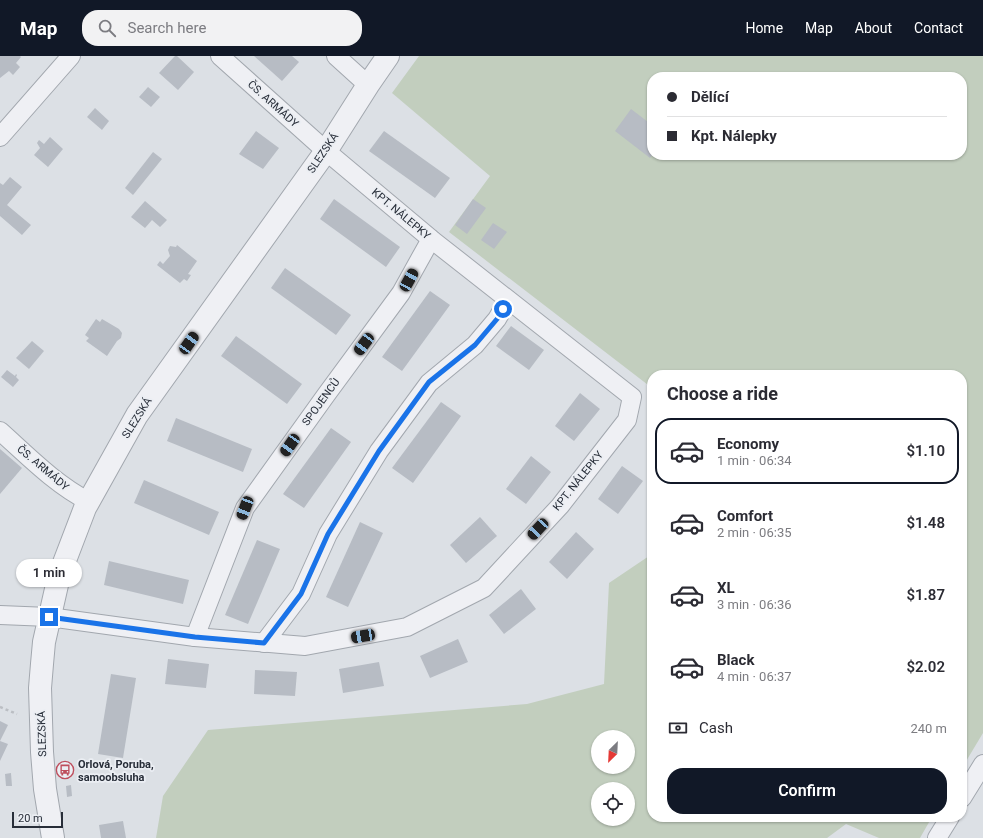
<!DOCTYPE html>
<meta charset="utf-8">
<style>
body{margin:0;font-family:Roboto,sans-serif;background:#f2f2f3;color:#2b2b33;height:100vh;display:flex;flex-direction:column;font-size:15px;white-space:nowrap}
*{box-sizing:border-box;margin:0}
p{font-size:13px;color:#7c7c81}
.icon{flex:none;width:22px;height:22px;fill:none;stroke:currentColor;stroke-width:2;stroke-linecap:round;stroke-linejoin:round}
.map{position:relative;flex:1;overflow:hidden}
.drawer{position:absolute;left:647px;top:314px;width:320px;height:452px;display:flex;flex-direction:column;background:#fff;border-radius:16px;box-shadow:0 1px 3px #0004}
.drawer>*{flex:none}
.hud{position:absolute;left:647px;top:16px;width:320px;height:88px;border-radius:16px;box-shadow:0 1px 3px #0004;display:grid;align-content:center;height:88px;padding:0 20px;background:#fff}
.needle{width:26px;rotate:204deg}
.tools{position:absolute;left:591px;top:674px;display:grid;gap:8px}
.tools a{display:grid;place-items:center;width:44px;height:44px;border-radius:50%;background:#fff;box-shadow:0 1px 3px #0004;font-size:20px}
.scale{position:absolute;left:12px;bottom:10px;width:51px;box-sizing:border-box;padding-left:4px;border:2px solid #282e39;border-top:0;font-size:11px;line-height:14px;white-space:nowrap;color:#282e39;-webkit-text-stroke:3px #ebeef3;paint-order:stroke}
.end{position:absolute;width:18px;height:18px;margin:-9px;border:5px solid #1a73e8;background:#fff;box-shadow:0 0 0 2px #fff}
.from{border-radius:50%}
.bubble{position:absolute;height:28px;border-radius:14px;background:#fff;box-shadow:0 1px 3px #0004;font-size:13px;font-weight:600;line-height:28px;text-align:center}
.car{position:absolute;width:12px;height:24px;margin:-12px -6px;border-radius:5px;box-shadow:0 0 3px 1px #0007;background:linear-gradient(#222 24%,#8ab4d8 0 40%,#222 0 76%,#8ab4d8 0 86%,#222 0)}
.hud b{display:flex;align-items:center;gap:14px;height:38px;font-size:15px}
.hud b+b{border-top:1px solid #e1e1e2}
.hud i{width:10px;height:10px;background:#2b2b33}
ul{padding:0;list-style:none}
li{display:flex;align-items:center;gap:12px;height:66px;margin:0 8px 6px;padding:0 12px;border:2px solid transparent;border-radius:16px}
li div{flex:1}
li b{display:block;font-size:15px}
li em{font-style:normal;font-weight:600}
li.selected{border-color:#111827}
li>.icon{width:36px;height:36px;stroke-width:1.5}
h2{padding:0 20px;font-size:18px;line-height:48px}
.pay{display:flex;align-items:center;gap:10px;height:44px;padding:0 20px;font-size:15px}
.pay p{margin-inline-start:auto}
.action{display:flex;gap:8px;margin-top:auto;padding:8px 20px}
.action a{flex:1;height:46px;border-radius:16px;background:#111827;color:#fff;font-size:16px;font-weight:600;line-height:46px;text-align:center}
header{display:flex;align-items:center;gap:24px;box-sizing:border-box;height:56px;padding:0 20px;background:#111827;color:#fff}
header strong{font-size:19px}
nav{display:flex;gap:22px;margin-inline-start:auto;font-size:14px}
.search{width:280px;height:36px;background:#f2f2f3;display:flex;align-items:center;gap:10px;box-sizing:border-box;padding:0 14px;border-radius:16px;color:#7c7c81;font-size:15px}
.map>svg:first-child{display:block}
</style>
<header>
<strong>Map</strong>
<div class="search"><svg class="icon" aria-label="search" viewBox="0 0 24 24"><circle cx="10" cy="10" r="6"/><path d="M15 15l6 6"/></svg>Search here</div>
<nav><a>Home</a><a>Map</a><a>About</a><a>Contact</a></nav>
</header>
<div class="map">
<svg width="983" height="782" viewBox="0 0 983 782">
<rect width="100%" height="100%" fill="#dce0e5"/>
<g fill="#c2cebe" fill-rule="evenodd">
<path d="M419 0H983V677L962 712V319H652V332L449 176 490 120 392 37ZM652 21H962V99H652Z"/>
<path d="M652 498V761H932L920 782H879L846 768 827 782H156L163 740 208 674 527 648 604 628 609 527ZM598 681H628V711H598ZM598 733H628V763H598Z"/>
</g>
<g fill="#b7bcc4">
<path d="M0 0H20L21 1 16 7 20 11 13 19 9 15 0 22Z"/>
<path d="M175 0H177L194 16 178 34 159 17Z"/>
<path d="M254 0H292L299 6 282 25Z"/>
<path d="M148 31 160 41 151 51 139 41Z"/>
<path d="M95 52 109 65 102 74 87 61Z"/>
<path d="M631 53 652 69V99L650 102 615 75Z"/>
<path d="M256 75 279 92 263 113 239 98Z"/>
<path d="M384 75 450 122 435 142 369 95Z"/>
<path d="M50 81 63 93 48 111 34 99 40 92 37 87 39 84 44 88Z"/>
<path d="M153 96 162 103 133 139 125 132Z"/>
<path d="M10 121 22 131 7 149 31 169 22 179 0 160V127L3 129Z"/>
<path d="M334 143 400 191 386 211 320 163Z"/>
<path d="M473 143 486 152 467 178 455 169Z"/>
<path d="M145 145 167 164 160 171 152 164 145 172 131 161Z"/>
<path d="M493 167 507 176 494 193 481 184Z"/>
<path d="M177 189 197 205 188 218 191 219 187 225 184 223 180 227 157 209 160 205 163 208 170 200 168 194 170 190 176 191Z"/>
<path d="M285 212 351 259 336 279 271 232Z"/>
<path d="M430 235 450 249 402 315 382 301Z"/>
<path d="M96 263 100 266 102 263 119 273 122 277 121 282 117 285 107 300 86 285 89 282 85 279Z"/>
<path d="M511 270 544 294 529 314 496 290Z"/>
<path d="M236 280 302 328 287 348 221 300Z"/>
<path d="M32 285 44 295 29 313 16 302Z"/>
<path d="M7 314 15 320 16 318 17 319 16 321 19 324 13 331 1 321Z"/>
<path d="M580 337 600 353 574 385 555 370Z"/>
<path d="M441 346 461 360 413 427 392 412Z"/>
<path d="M176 362 252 393 243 416 167 385Z"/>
<path d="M331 372 351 386 304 452 283 438Z"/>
<path d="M0 393 22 412 0 438Z"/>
<path d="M531 400 551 416 526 448 506 433Z"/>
<path d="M622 410 643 425 618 458 598 443Z"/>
<path d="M144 424 219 456 209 479 134 447Z"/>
<path d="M480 461 497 480 466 507 450 489Z"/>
<path d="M360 466 383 477 348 551 326 541Z"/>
<path d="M576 476 594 493 567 523 549 506Z"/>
<path d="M257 484 280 493 248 568 225 559Z"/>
<path d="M109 505 189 524 183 548 104 529Z"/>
<path d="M521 533 536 553 504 578 489 559Z"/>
<path d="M458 583 468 606 430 622 420 600Z"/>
<path d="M168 603 209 608 206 632 165 628Z"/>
<path d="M379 606 384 630 343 637 339 613Z"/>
<path d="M255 614 297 616 295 640 254 638Z"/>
<path d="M111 618 136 622 123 702 98 698Z"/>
<path d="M0 665 8 669 0 685 8 688 0 705Z"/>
<path d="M11 717 12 730H6L5 718Z"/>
<path d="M71 729 72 740 67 741 66 730Z"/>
<path d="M123 765 126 782H101L99 769Z"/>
</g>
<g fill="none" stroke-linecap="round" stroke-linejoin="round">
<defs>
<g id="minor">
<path d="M336 0 368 29"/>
<path d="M0 81 71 0"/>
<path d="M0 375C28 400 55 428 88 445"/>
<path d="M0 559 49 561 195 581 305 590 407 571 484 532 560 450 627 364 632 341 431 183 326 95 220 0"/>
<path d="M195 581 245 452 326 339 401 237 431 183"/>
<path d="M264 587 301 538 328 478 379 395 429 327 475 289 497 263 508 244"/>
<path d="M962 742 983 708"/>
<path d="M937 782 950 761"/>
</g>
<path id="tertiary" d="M53 782 45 733 42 696 40 632 42 608 44 586 59 520 85 452 137 359 326 95 368 29 388 0"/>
</defs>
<use href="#minor" stroke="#a2a7ae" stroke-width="20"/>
<use href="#tertiary" stroke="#a2a7ae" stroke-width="24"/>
<path stroke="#bbbec3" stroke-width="2.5" stroke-dasharray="3 3" stroke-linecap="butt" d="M0 651 17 658"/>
<use href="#minor" stroke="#eff0f4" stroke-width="18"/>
<use href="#tertiary" stroke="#eff0f4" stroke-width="22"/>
</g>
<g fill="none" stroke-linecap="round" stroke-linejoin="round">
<path stroke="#1a73e8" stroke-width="5" d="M49 561 195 581 264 587 301 538 328 478 379 395 429 326 475 289 497 263 503 253"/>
</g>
<defs>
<symbol id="bus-ring" viewBox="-11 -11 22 22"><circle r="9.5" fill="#ebeef3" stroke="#be4d5c" stroke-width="1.5"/><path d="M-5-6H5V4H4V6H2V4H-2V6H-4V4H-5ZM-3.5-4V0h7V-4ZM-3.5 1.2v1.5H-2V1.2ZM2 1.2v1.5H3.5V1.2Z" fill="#be4d5c"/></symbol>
</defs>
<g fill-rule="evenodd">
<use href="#bus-ring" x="55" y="704" width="20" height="20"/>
</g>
<g text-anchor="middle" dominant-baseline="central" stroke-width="3.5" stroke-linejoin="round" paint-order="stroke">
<g font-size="11" fill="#282e39" stroke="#ebeef3">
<text transform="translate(273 48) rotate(42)">ČS. ARMÁDY</text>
<text transform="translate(323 97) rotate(-56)">SLEZSKÁ</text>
<text transform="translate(401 158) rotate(40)">KPT. NÁLEPKY</text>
<text transform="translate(321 346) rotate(-54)">SPOJENCŮ</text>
<text transform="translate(137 362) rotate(-58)">SLEZSKÁ</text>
<text transform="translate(43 412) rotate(40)">ČS. ARMÁDY</text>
<text transform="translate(578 425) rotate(-51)">KPT. NÁLEPKY</text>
<text transform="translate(42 678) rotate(-92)">SLEZSKÁ</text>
</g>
<g font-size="11" font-weight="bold" fill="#282e39" stroke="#ebeef3" text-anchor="start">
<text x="78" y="708">Orlová, Poruba,<tspan x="78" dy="13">samoobsluha</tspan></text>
</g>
</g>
</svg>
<div class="tools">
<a><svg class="needle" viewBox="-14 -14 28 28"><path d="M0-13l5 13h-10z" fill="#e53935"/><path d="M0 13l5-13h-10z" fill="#7c7c81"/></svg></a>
<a><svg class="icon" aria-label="locate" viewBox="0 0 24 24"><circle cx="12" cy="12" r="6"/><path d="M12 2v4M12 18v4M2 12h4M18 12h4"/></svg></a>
</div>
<div class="scale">20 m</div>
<i class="end from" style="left:503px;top:253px"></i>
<i class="end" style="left:49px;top:561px"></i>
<div class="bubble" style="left:16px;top:503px;width:66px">1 min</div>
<i class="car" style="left:409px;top:224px;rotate:29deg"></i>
<i class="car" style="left:189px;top:287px;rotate:35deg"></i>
<i class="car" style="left:364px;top:288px;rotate:217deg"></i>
<i class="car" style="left:290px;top:389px;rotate:215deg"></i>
<i class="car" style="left:245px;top:452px;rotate:201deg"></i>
<i class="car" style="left:538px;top:473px;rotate:223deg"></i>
<i class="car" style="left:363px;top:580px;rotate:260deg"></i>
<div class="hud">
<b><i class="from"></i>Dělící</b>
<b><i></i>Kpt. Nálepky</b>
</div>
<section class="drawer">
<h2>Choose a ride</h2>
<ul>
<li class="selected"><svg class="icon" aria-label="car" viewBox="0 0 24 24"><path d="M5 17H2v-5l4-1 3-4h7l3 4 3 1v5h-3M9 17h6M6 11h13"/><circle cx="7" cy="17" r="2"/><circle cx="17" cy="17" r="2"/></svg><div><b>Economy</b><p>1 min · 06:34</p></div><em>$1.10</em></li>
<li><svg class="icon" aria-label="car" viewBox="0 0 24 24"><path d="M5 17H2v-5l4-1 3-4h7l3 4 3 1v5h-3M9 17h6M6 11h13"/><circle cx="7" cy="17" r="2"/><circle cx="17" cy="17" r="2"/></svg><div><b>Comfort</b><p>2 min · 06:35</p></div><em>$1.48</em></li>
<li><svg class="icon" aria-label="car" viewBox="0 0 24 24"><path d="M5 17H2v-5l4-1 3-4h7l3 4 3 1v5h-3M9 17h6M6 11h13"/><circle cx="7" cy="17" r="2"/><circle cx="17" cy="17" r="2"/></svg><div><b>XL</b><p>3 min · 06:36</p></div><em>$1.87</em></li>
<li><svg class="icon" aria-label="car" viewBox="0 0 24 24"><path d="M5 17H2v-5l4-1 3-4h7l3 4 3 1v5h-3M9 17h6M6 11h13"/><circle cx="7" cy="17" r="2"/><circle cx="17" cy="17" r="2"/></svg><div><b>Black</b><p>4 min · 06:37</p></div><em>$2.02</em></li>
</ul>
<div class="pay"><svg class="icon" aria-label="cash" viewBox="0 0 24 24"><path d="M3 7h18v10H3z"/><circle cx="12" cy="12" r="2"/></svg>Cash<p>240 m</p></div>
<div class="action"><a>Confirm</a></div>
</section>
</div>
